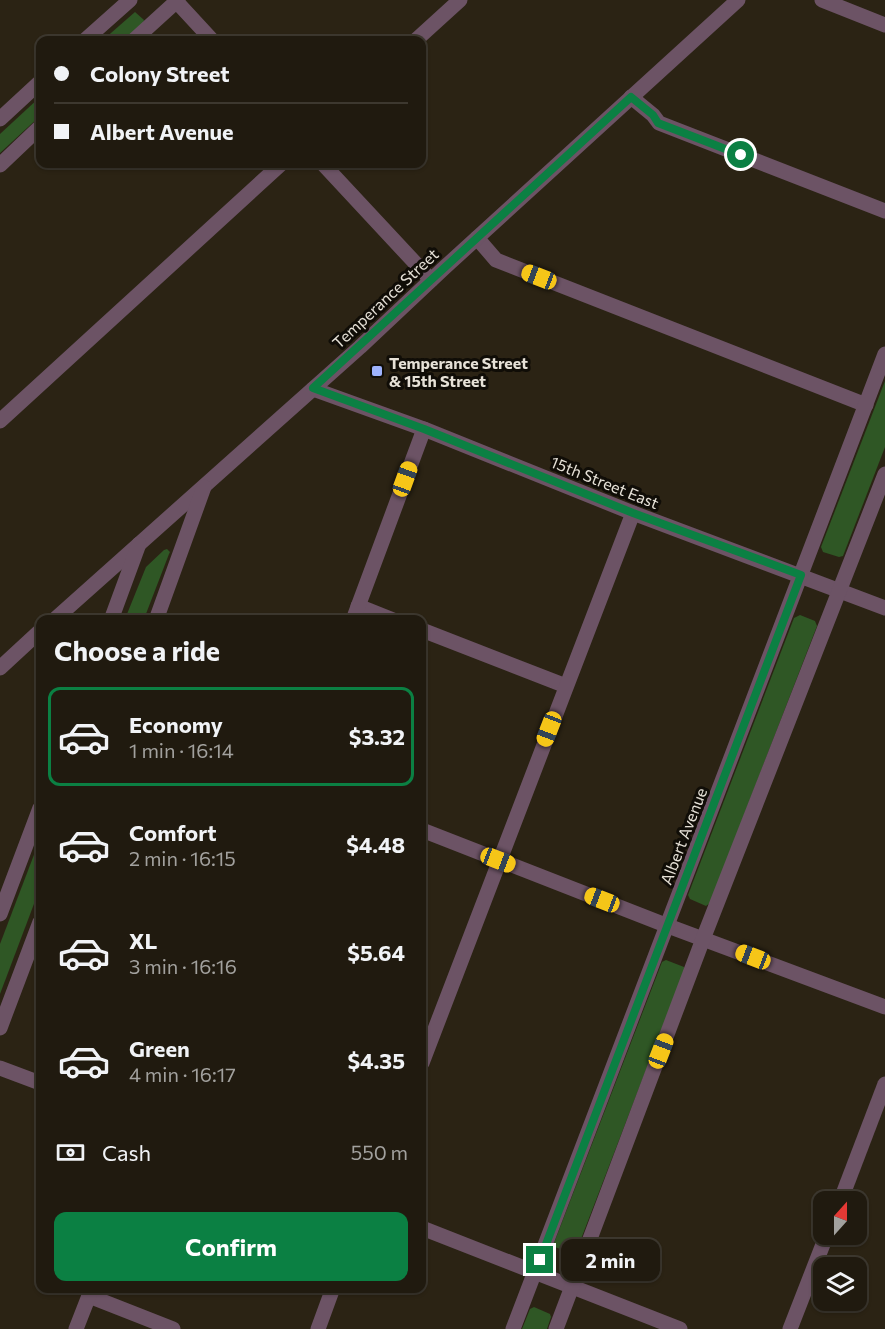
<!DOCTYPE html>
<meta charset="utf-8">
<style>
body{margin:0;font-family:Commissioner,sans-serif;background:#282318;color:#f1f3f6;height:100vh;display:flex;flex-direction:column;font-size:22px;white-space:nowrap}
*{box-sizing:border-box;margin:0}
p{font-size:20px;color:#a2a19e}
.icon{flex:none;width:33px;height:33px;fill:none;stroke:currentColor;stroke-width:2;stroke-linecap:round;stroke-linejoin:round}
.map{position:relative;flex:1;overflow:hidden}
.drawer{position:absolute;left:36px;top:615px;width:390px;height:678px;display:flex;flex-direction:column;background:#201a0f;border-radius:12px;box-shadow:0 2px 4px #0004,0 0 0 2px #3d382f}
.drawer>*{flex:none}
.hud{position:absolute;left:36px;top:36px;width:390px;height:132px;border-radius:12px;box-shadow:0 2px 4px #0004,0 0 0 2px #3d382f;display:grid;align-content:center;height:132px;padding:0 18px;background:#201a0f}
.needle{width:39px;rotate:21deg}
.tools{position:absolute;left:813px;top:1191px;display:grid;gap:12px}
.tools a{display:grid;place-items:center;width:54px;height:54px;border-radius:12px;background:#201a0f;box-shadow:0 2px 4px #0004,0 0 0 2px #3d382f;font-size:30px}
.end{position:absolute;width:27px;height:27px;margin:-14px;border:8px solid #0b8043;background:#fff;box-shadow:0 0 0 3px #fff}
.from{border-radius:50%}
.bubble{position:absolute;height:42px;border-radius:12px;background:#201a0f;box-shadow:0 2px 4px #0004,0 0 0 2px #3d382f;font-size:20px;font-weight:700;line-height:42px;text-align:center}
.car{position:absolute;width:18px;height:36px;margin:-18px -9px;border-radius:8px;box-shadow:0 0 4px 2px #0007;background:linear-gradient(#f5c518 24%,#345 0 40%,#f5c518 0 76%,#345 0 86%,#f5c518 0)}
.hud b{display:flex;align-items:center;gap:21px;height:57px;font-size:22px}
.hud b+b{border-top:2px solid #3d382f}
.hud i{width:15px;height:15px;background:#f1f3f6}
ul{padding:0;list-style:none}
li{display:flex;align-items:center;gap:18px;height:99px;margin:0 12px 9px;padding:0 6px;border:3px solid transparent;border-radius:12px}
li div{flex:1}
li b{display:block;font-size:22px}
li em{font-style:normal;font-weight:700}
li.selected{border-color:#0b8043}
li>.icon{width:54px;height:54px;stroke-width:1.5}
h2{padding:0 18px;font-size:27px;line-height:72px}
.pay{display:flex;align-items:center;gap:15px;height:66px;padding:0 18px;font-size:22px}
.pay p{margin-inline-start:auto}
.button{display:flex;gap:12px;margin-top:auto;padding:12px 18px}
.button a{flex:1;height:69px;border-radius:12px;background:#0b8043;color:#fff;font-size:24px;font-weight:700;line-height:69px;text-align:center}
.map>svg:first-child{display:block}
</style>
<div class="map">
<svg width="885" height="1329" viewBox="0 0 885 1329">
<rect width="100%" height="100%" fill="#2b2314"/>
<g fill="#2f5725">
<path d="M135 12 144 20 143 23 124 40H103Z"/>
<path d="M40 97V116L0 153V134Z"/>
<path d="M885 381V447L843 556 839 557 823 552 821 547Z"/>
<path d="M167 549 170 552 169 554 144 619H125L146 567 164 550Z"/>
<path d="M800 615 815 621 817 626 710 903 706 906 690 899 688 895 794 618Z"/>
<path d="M40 839V888L0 994V944Z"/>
<path d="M666 960 684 967V971L576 1252 573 1254 555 1247 554 1243 662 962Z"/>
<path d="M534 1307 550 1314 551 1317 547 1329H522L530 1309Z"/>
</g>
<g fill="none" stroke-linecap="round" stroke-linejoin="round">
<g stroke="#6c5365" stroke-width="15">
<path d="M175 0 212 40"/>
<path d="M822 0 885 25"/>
<path d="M85 40 130 0"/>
<path d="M134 40 178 0"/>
<path d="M416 40 460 0"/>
<path d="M631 97 653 115 659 123 885 211"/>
<path d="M0 119 40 82"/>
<path d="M323 164 431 280"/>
<path d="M0 165 40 127"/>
<path d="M477 238 496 260 866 405"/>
<path d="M313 389 424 429 633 513 885 608"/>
<path d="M0 421 281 164"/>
<path d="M358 606 393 620"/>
<path d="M54 620 360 347 444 268 738 0"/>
<path d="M111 620 139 544"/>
<path d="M156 620 204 487"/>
<path d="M353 620 424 429"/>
<path d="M422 630 566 686"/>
<path d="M0 668 40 631"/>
<path d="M422 830 668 926 885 1007"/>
<path d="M0 914 40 808"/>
<path d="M0 1028 40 922"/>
<path d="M422 1063 633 513"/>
<path d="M0 1068 40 1083"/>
<path d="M840 1202 885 1084"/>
<path d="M422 1228 680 1329"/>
<path d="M89 1296 173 1329"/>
<path d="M76 1329 92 1288"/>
<path d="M318 1329 333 1288"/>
<path d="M513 1329 885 354"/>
<path d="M556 1329 703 939 885 474"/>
<path d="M790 1329 827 1234"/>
</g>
</g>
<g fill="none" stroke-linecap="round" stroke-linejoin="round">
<path stroke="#0b8043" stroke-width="8" d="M540 1260 801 575 633 513 424 429 313 388 631 97 653 115 658 123 741 155"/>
</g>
<rect fill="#9eb3fd" stroke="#100d07" stroke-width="2" x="371" y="365" width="12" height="12" rx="3"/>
<g text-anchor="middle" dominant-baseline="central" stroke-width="6" stroke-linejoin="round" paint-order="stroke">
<g font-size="16" fill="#e6e1d7" stroke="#100d07">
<text transform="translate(385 298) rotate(-43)">Temperance Street</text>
<text transform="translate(605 482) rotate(22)">15th Street East</text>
<text transform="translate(683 836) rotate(-69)">Albert Avenue</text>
</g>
<g font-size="16" font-weight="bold" fill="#e6e1d7" stroke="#100d07" text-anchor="start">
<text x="389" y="362">Temperance Street<tspan x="389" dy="18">&amp; 15th Street</tspan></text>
</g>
</g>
</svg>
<div class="tools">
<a><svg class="needle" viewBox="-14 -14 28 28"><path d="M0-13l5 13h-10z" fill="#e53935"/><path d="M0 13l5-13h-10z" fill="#a2a19e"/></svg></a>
<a><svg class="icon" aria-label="layers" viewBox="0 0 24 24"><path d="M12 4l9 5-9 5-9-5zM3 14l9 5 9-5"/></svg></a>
</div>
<i class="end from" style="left:741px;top:155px"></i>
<i class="end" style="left:540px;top:1260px"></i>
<div class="bubble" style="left:561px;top:1239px;width:99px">2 min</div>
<i class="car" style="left:539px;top:277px;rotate:291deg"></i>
<i class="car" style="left:405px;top:479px;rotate:20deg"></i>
<i class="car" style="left:549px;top:729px;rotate:201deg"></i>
<i class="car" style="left:498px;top:860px;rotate:111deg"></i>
<i class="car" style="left:602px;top:900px;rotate:291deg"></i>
<i class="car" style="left:753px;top:957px;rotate:291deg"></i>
<i class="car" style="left:661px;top:1051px;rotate:21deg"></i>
<div class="hud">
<b><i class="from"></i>Colony Street</b>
<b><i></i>Albert Avenue</b>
</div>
<section class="drawer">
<h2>Choose a ride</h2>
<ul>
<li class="selected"><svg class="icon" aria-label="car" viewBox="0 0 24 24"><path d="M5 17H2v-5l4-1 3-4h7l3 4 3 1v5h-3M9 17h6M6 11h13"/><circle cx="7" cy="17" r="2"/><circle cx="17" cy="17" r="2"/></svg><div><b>Economy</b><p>1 min · 16:14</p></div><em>$3.32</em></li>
<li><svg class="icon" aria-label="car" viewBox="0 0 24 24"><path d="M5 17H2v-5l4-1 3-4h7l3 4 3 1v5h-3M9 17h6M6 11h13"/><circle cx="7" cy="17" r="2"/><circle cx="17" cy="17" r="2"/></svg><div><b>Comfort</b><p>2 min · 16:15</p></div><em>$4.48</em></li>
<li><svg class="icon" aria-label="car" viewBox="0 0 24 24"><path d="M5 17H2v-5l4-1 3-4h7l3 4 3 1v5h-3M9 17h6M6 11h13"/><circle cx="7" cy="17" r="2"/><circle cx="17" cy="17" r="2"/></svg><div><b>XL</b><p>3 min · 16:16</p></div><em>$5.64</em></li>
<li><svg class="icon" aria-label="car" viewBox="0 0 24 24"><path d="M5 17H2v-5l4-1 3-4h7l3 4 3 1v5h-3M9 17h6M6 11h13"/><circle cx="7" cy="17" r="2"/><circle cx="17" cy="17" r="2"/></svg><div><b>Green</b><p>4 min · 16:17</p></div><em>$4.35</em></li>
</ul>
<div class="pay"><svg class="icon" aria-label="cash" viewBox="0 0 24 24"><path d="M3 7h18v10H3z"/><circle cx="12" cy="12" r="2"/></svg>Cash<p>550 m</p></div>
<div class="button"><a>Confirm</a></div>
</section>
</div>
